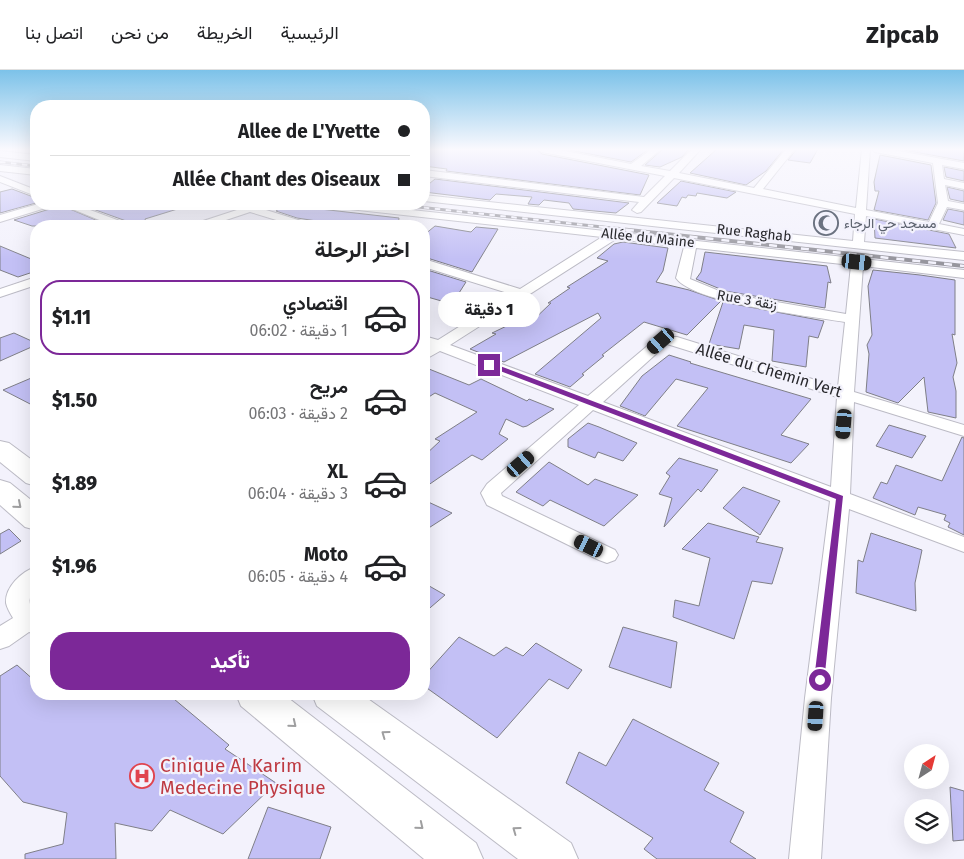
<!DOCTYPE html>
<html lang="ar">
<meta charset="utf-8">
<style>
body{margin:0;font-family:"Fira Sans",Vazirmatn,sans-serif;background:#f6f6f6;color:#202124;direction:rtl;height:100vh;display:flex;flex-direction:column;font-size:19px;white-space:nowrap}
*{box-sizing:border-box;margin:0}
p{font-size:16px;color:#757577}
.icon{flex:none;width:28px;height:28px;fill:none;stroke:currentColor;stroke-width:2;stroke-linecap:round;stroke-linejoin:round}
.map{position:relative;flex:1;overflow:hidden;direction:ltr}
.side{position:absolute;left:30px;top:150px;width:400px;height:480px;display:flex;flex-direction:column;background:#fff;border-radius:20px;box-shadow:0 5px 20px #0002;direction:rtl}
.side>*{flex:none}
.banner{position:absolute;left:30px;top:30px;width:400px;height:110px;border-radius:20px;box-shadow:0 5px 20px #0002;direction:rtl;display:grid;align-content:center;height:110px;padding:0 20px;background:#fff}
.needle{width:32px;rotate:36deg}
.controls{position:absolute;left:904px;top:674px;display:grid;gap:10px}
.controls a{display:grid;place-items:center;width:45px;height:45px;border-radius:50%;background:#fff;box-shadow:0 5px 20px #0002;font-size:25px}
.end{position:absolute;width:22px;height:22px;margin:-11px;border:6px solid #7c2898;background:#fff;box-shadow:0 0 0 2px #fff}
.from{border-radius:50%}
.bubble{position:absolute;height:35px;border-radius:18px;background:#fff;box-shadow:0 5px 20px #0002;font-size:16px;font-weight:800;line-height:35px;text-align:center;direction:rtl}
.car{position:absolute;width:15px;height:30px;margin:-15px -8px;border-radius:6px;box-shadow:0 0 4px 1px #0007;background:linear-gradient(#222 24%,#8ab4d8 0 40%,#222 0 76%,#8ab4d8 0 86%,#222 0)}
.banner b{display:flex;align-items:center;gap:18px;height:48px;font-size:19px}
.banner b+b{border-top:1px solid #e0e0e0}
.banner i{width:12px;height:12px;background:#202124}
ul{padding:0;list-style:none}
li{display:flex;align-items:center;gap:15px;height:75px;margin:0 10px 8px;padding:0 10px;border:2px solid transparent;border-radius:20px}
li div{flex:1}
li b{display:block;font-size:19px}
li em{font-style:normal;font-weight:800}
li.active{border-color:#7c2898}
li>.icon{width:45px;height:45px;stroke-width:1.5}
h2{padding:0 20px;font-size:22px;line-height:60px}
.button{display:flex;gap:10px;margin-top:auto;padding:10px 20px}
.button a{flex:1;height:58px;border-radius:20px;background:#7c2898;color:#fff;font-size:20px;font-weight:800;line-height:58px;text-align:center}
header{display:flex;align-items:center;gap:30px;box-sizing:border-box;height:70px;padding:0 25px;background:#fff;border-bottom:1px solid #e0e0e0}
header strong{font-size:24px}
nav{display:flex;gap:28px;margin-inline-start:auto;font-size:18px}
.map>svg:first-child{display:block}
</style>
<header>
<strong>Zipcab</strong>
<nav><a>الرئيسية</a><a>الخريطة</a><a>من نحن</a><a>اتصل بنا</a></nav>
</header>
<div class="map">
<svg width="964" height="789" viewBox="0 0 964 789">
<rect width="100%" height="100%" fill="#f3f2fc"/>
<g fill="#c3c0f5" stroke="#7f7f87">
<path d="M424 79H536L542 84 649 105 640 125 446 101 447 99 424 96Z"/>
<path d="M564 79H649L631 92Z"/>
<path d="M663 79H689L682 87 660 97 645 95Z"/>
<path d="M717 79H784L766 101 746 115 690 103Z"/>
<path d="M797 79H818L810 93 788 90Z"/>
<path d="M898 79 920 81 924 79H964V91Z"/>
<path d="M880 85 931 95 936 133 928 150 874 140 879 121H875L874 112Z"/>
<path d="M944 97 964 101V111L946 107Z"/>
<path d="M435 109 629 133 616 143 573 139 569 133 544 130 539 135 528 134 532 127 496 124 490 130 424 122V118Z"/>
<path d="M681 111 736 122 727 128 697 123 696 126 688 125 686 128 682 127 677 136 657 133Z"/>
<path d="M947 117 964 121V132L950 129Z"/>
<path d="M12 119 36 128V133L0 143V122Z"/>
<path d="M55 134H58L110 156H32L14 150 53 138Z"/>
<path d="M79 134H183L184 137 145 149 147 156H132L129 152Z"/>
<path d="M285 135 399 148 398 156H326L330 153 297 148 276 141Z"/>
<path d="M948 139 964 142V155L943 150Z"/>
<path d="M874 149 949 164 956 178 875 168Z"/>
<path d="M435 156 471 162 476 157 498 159 472 202 424 187V165Z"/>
<path d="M623 172 668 178 663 201 656 212 689 220 721 231 687 265 644 252 602 285 604 286 582 304 584 305 570 317 535 304 601 248 598 243 504 292 470 279 496 264 492 263 515 252 527 256 551 233H548L570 218 567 217 608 191 597 188 614 174Z"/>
<path d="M0 176 36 191V201L18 207 0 200Z"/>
<path d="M705 182 827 196 831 213 828 212 825 238 725 221 696 209 701 202Z"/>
<path d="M424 199 466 212 452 234 424 226Z"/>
<path d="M873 200 920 205 955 210V265L952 264 957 293 953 307 956 321V348L928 342 924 307 898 333 866 322 869 284 867 275 872 265 868 216Z"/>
<path d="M723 232 824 251 818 268 809 266 806 297 772 291 774 260 744 255 739 279 709 274Z"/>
<path d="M14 263 36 273V275L0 291V268Z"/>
<path d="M669 285 691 292 690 293 811 329 781 365 809 374 791 393 677 356 708 318 676 309 645 346 620 336 642 306Z"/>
<path d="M424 297 469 315 481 309 527 331 529 329 554 339 527 356 523 357 506 349 499 364 508 369 482 390 472 385 424 418V386L440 371 435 369 477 342 435 323 424 330Z"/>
<path d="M36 306V337L3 320Z"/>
<path d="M588 353 599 357 637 373 623 391 598 382 595 388 568 377V369Z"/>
<path d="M889 355 926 366 912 388 876 376Z"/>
<path d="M962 367 964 368V465L948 457 950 453 944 450 946 445 918 437 915 445 873 428 881 412 887 414 896 395 942 411Z"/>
<path d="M679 388 718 400 701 422 698 419 664 457 672 428 659 424 670 406 666 403Z"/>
<path d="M549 392 588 415 595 409 638 425 604 456 550 430 543 436 516 422Z"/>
<path d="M743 417 780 431 760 465 723 438Z"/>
<path d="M424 430 452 443 424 461Z"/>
<path d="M708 453 759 467 756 472 783 478 772 514 752 511 734 569 673 547 675 530 699 536 710 488 682 479Z"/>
<path d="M9 459 21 471 0 484V464Z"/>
<path d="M871 463 922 480 915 513 916 541 856 523 858 490 863 492Z"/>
<path d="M424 513 445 525 424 543Z"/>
<path d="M623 557 677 572 671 618 609 597Z"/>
<path d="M459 567 494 586 506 577 523 586 536 573 582 600 568 619 549 609 497 668 424 616V606Z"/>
<path d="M17 595 36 612V624H168L229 675 225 679 276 713 223 764 170 740 152 761 115 753 116 789H25V784L63 774 67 743 23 732 0 706V606Z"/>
<path d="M633 649 719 693 704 720 744 742 730 772 756 789H657L644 779 653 768 566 713 579 682 606 696Z"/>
<path d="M950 717 964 721V770L953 771Z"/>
<path d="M268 737 331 757 320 789H248Z"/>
</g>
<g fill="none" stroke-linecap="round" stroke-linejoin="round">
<defs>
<g id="street">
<path d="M538 79H555L631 94 652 79H661L641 96 670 101 692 79H701L679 103 754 118 786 79H795L763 119 856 138 862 79H870L866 140 929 152 938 133 933 93 875 82 871 79H888L964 93V99L942 95 944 109 964 113V119L945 115 948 131 964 134V140L947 137 939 154 964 159V165L866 146 864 172 964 182V190L424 131V125L853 171 855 144 674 108 641 142 637 143 632 140 639 132 424 106V100L644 127 665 106 542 82Z"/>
<path d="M0 81 36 85V91L0 87Z"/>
<path d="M0 95 36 99V105L0 101Z"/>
<path d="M0 106 36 120V126L0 112Z"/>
<path d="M38 134H53L52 136 0 152V145Z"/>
<path d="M60 134H74L128 154 130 156H114Z"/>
<path d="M265 134H279L278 136 266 140 311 154 313 156H296L250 142 208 156H192L194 154 246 137Z"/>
<path d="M326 134H357L964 200V208L863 196 854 322 964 355V366L854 332 850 424 964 467V482L849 439 831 628 821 789H789L805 628 830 431 593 340 501 423 502 426 615 480 618 485 615 490 607 493 599 490 487 435 481 423 487 414 579 335 440 281 424 290V279L427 276 424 275V266L438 270 511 224 424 197V189L520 219 602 167 331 137ZM616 169 684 177 676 208C693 233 811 246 845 252L838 317 677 267H658L588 326 450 275ZM696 178 851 195 846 244 724 223 690 209ZM667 274 837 327 831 417 603 332Z"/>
<path d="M36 207V215L0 227V219Z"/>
<path d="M36 497V517C28 527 27 534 36 543V564L29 562 9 576 0 579V556L13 548C10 543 7 538 6 533 5 517 22 501 36 497Z"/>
</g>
<g id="primary">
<path d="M0 371 9 373 36 393V416L26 413 0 392Z"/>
<path d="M0 410 10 413 36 434V460L25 457 0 435Z"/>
<path d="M236 624H283L476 773 483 789H424L241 636Z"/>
<path d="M312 624H361L571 773 578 789H518L317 636Z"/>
</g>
</defs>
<use href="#street" stroke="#bcbbc5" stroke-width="2"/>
<use href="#primary" stroke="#bcbbc5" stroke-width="2"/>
<use href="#street" fill="#fff" fill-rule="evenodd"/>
<use href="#primary" fill="#fff" fill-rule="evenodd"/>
<defs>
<g id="rail-far1">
<path d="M0 92 36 96"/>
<path d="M391 134 621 159"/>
</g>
<path id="rail" d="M610 158 964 196"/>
</defs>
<use href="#rail-far1" stroke="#97969e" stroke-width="3"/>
<use href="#rail" stroke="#97969e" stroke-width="4"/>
<use href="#rail-far1" stroke="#f3f2fc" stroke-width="2" stroke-dasharray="5.5" stroke-linecap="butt"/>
<use href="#rail" stroke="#f3f2fc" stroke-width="2.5" stroke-dasharray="8" stroke-linecap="butt"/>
</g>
<defs><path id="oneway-chevron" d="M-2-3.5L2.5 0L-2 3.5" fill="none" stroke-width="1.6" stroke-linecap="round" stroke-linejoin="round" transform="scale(1.25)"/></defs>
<g stroke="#9f9fa0">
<use href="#oneway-chevron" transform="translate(18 435) rotate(41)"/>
<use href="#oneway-chevron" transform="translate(293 654) rotate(39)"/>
<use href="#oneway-chevron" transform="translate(385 664) rotate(-144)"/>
<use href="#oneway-chevron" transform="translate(420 756) rotate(39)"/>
<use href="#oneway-chevron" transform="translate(516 760) rotate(-144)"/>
</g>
<linearGradient id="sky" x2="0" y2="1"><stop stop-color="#7cc2e9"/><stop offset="0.42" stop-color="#faf9fe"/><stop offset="1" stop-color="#faf9fe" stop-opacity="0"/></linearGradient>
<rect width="964" height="189" fill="url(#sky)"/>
<path fill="#7c2898" d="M487 293H492L843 426 824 613H816L814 610 836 429 487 296Z"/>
<defs>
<symbol id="mosque-ring" viewBox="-11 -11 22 22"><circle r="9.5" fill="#f3f2fc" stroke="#6b7280" stroke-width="1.5"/><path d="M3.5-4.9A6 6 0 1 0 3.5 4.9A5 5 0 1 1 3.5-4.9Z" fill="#6b7280"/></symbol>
<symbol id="hospital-ring" viewBox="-11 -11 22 22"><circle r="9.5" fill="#f3f2fc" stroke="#e0444e" stroke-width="1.5"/><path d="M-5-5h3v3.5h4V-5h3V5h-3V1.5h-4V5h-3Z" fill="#e0444e"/></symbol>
</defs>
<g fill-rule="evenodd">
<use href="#mosque-ring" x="812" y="139" width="28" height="28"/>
<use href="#hospital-ring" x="128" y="692" width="28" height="28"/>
</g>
<g text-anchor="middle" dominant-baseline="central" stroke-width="4.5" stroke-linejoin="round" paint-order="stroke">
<g font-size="14" fill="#5b616d" stroke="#f3f2fc" text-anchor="start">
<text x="844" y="153">مسجد حي الرجاء</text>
</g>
<g font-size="14" fill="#29292d" stroke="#f3f2fc">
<text transform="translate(754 163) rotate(6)">Rue Raghab</text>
<text transform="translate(648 168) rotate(6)">Allée du Maine</text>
<text transform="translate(747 230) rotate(10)">Rue 3 زنقة</text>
</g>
<g font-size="16" fill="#29292d" stroke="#f3f2fc">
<text transform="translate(769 300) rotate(17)">Allée du Chemin Vert</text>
</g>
<g font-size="19" fill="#be3a42" stroke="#f3f2fc" text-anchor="start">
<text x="160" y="695">Cinique Al Karim<tspan x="160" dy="22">Medecine Physique</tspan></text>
</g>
</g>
</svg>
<div class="controls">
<a><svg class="needle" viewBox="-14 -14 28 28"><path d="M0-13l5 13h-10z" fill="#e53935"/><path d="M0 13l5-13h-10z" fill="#757577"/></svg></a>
<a><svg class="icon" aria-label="layers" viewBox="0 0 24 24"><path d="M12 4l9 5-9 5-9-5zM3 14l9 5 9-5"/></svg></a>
</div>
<i class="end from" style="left:820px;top:610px"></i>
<i class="end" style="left:489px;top:295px"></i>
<div class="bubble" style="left:438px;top:222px;width:102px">1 دقيقة</div>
<i class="car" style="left:857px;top:192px;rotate:96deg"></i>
<i class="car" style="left:661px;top:271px;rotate:229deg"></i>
<i class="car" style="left:844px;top:354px;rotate:185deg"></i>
<i class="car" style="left:521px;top:394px;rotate:49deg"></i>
<i class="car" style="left:589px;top:476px;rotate:296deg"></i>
<i class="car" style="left:816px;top:646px;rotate:184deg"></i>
<div class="banner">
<b><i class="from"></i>Allee de L'Yvette</b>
<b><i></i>Allée Chant des Oiseaux</b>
</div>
<section class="side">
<h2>اختر الرحلة</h2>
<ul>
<li class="active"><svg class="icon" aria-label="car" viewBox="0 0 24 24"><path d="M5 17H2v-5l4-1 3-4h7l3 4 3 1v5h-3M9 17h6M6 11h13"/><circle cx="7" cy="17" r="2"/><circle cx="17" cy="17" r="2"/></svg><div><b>اقتصادي</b><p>1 دقيقة · 06:02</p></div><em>$1.11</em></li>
<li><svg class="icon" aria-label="car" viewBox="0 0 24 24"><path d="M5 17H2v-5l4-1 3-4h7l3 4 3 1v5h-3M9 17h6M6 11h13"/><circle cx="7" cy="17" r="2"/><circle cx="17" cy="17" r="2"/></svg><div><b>مريح</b><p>2 دقيقة · 06:03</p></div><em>$1.50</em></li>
<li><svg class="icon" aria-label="car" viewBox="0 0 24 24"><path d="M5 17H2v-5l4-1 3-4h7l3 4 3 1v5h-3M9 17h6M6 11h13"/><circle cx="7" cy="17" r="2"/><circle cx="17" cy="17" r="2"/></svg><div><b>XL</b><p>3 دقيقة · 06:04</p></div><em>$1.89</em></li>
<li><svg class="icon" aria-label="car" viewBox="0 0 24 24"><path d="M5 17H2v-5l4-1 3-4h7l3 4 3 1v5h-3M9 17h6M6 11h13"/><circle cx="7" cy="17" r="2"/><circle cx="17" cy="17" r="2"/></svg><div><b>Moto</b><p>4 دقيقة · 06:05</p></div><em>$1.96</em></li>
</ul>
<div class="button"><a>تأكيد</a></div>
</section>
</div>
